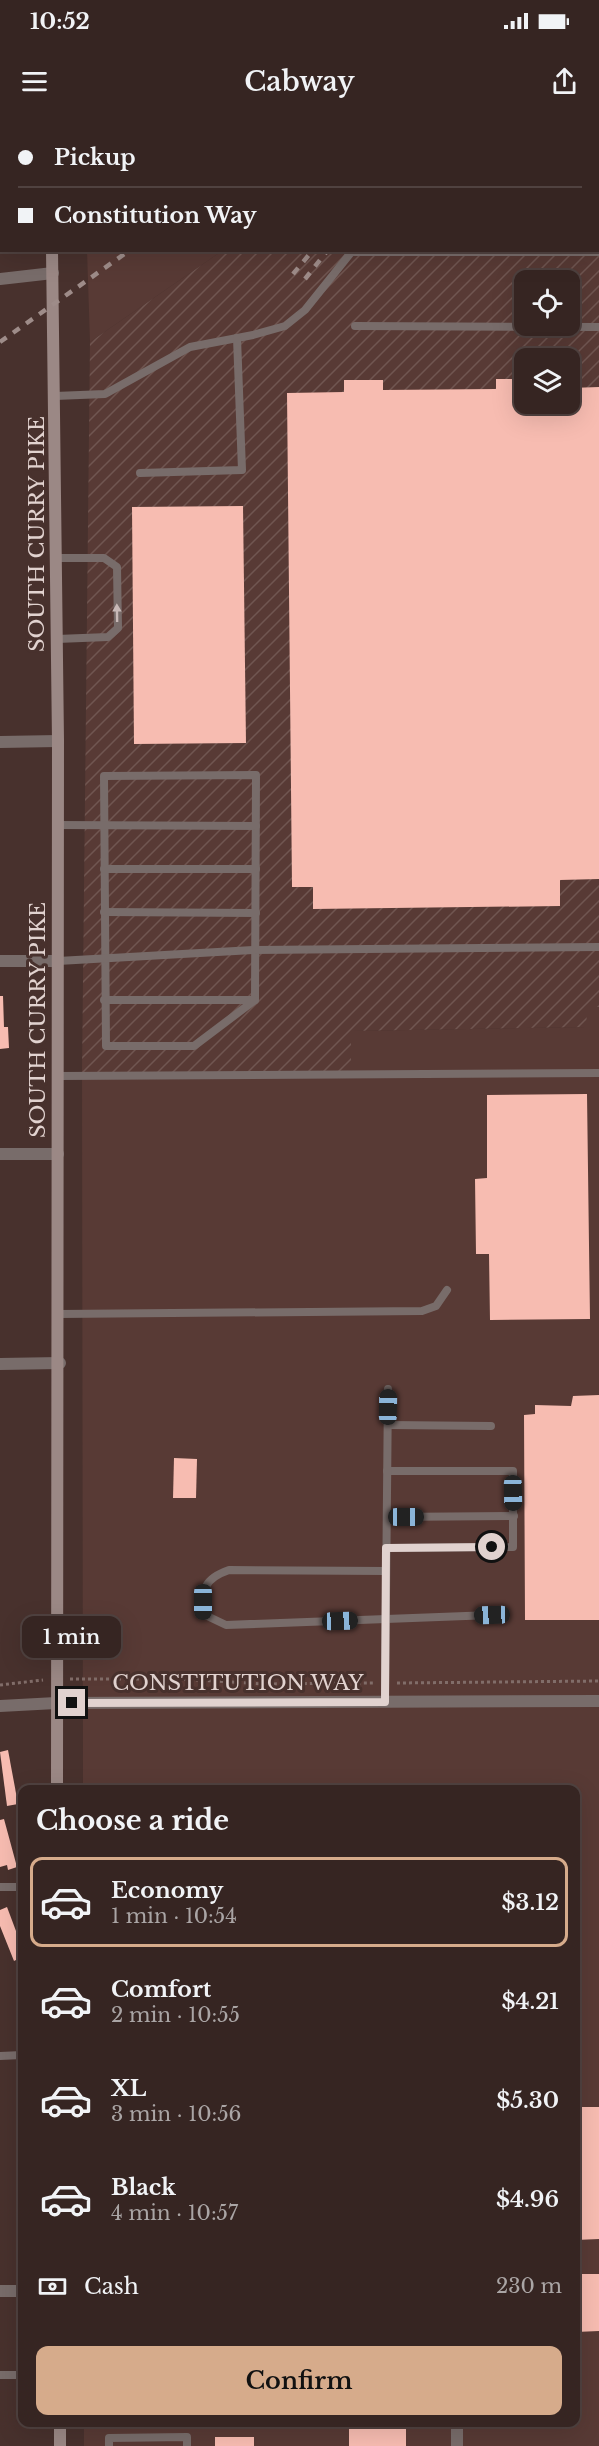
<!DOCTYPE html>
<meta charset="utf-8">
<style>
body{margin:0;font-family:"Libre Baskerville",serif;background:#3d2d2a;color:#f1f3f6;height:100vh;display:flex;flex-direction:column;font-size:22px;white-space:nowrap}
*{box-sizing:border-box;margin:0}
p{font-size:20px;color:#aaa5a5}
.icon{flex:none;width:33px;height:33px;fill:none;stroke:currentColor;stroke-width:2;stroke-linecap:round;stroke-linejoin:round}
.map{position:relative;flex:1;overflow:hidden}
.panel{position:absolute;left:18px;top:1665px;width:562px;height:642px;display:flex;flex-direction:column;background:#362522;border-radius:12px;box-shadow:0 6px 24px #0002,0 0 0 2px #504240}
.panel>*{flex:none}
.hud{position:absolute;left:0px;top:0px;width:600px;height:132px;box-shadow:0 6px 24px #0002,0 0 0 2px #504240;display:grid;align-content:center;height:132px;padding:0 18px;background:#362522}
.tools{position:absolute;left:514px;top:150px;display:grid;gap:12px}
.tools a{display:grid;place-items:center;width:66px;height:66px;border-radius:12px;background:#362522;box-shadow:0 6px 24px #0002,0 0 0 2px #504240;font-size:30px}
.end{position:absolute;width:27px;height:27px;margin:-14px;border:8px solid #e1d2cf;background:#111;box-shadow:0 0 0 3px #111}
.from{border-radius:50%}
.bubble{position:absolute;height:42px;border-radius:12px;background:#362522;box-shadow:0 6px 24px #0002,0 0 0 2px #504240;font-size:20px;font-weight:600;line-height:42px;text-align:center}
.car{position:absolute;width:18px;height:36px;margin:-18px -9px;border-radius:8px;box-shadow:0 0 4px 2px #0007;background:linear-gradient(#222 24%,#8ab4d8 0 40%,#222 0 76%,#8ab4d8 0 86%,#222 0)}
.hud b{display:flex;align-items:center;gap:21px;height:57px;font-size:22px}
.hud b+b{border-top:2px solid #504240}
.hud i{width:15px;height:15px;background:#f1f3f6}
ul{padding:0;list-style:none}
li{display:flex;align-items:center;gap:18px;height:90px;margin:0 12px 9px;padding:0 6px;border:3px solid transparent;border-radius:12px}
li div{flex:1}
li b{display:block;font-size:22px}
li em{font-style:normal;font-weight:600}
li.selected{border-color:#d6ab8b}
li>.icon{width:54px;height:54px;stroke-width:1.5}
h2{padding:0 18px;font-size:27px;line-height:72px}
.pay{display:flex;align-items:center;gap:15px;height:66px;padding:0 18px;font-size:22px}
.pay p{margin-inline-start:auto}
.action{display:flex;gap:12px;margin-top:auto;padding:12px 18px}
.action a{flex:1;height:69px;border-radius:12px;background:#d6ab8b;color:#111;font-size:24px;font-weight:600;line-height:69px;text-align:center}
.status{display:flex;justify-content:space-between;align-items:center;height:42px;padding:0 30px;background:#362522;direction:ltr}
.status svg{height:16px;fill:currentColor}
header{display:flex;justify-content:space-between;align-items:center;height:78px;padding:0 18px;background:#362522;font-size:27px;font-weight:600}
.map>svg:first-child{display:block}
</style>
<div class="status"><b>10:52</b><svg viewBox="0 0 49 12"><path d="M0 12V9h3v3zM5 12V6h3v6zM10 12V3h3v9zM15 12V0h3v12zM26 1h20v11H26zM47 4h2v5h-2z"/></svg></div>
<header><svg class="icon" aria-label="menu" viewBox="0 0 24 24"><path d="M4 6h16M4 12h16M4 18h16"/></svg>Cabway<svg class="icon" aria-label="share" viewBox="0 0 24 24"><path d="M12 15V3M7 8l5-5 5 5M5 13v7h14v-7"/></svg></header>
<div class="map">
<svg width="599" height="2326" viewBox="0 0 599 2326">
<defs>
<pattern id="industrial-furrows" width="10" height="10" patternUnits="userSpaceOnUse" patternTransform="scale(1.5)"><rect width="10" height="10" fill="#583a35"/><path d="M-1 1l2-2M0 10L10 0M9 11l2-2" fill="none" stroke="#705651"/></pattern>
</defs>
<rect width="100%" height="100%" fill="#48312d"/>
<g fill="#583a35">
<path d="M83 0H410L408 1Z"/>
<path d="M87 130 222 131 90 222Z"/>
<path d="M586 887H599V2326H84V2302H576V1670L83 1669 82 953 351 952 350 911 586 907Z"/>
</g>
<path fill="url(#industrial-furrows)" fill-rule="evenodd" d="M410 0H599V887H586L587 907 351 911V952L82 953 90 222 222 131 598 130V2L408 1ZM525 160H570V206H525ZM525 238H570V284H525Z"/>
<g fill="#f7bcb1">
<path d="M496 259H525V284H570V268L599 267V759L560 760V786L313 789V767H292L287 273 344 272V260H383V270L496 269Z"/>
<path d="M243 386 246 623 134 624 132 387Z"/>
<path d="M0 876H3L4 907H8L9 928 0 929Z"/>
<path d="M587 974 590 1199 490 1200 489 1134H476L475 1059 487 1058V975Z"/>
<path d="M599 1275V1500H525L524 1295 535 1294V1285L571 1286 573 1276Z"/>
<path d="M174 1338 197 1339 196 1378H173Z"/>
<path d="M8 1630 18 1684 7 1686 0 1632Z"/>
<path d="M4 1699 17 1747 8 1750 7 1745 0 1747V1700Z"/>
<path d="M7 1787 22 1827V1837L14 1841 0 1806V1790Z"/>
<path d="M576 1987H599V2119L576 2120Z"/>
<path d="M576 2154H599V2211L576 2212Z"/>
<rect x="349" y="2302" width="57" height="24"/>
<rect x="215" y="2317" width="39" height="9"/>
</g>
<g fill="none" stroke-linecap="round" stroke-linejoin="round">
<g stroke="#816d69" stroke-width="3" stroke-dasharray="3 3" stroke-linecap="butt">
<path d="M70 1559H181L263 1564 373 1563"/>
<path d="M397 1563 599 1561"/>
<path d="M0 1565 43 1560"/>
</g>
<g stroke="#786c6a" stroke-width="8">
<path d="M500 0V2"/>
<path d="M545 0V2"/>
<path d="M592 0V2"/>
<path d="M451 2 452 0"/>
<path d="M463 2 464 0"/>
<path d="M352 132H599"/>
<path d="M355 206 599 207"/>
<path d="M55 276 105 274 190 227 253 215 285 206 305 190 353 130"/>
<path d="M140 353 242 350 237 218"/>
<path d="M56 438H104L117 447 118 508 108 517 57 519"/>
<path d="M256 655 255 880 194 926H106L104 656Z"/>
<path d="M58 705 256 706"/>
<path d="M104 749H256"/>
<path d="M104 792 256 793"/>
<path d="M58 841 253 830 599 827"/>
<path d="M104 880H255"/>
<path d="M58 956 599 953"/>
<path d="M59 1194 422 1191 436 1186 447 1170"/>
<path d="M388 1305 491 1306"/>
<path d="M387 1397 514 1396"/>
<path d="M386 1428 513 1427V1351H387"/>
<path d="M386 1451 229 1450C203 1459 203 1469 203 1494L226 1505 492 1495"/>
<path d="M385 1582 388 1269"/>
<path d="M0 1767H22"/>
<path d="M0 1936 22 1935"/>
<path d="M0 2255H22"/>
<path d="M109 2326V2318L187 2317V2326"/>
</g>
<g stroke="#786c6a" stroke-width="12">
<path d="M0 159 53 153"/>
<path d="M0 622 58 621"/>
<path d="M0 841H58"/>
<path d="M0 1034H58"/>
<path d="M0 1244 60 1243"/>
<path d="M0 1586 56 1583 599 1581"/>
<path d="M0 2171H22"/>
<path d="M457 2302V2326"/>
</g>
<g stroke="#9b8885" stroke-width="12">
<path d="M50 0V2"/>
<path d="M52 130 58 621 57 1670"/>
<path d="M60 2302V2326"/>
</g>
<g stroke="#9e8c89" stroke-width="4.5" stroke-dasharray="8 8" stroke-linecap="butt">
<path d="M312 2 314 0"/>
<path d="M416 2 417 0"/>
<path d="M433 2 434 0"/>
<path d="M293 154 313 130"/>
<path d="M305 159 328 130"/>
<path d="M0 222 130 130"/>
</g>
</g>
<defs><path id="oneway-solid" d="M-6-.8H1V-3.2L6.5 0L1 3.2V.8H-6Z" transform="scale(1.5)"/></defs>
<use fill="#c7b8b6" href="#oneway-solid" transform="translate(117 493) rotate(-91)"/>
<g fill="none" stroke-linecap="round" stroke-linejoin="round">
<path stroke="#e1d2cf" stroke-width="8" d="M72 1583 385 1582 386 1428 492 1427"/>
</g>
<g text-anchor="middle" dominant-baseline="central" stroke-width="6" stroke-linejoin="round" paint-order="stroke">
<g font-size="21" fill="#e1d2cf" stroke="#48312d">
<text transform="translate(37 414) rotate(-90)">SOUTH CURRY PIKE</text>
<text transform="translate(38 900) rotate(-90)">SOUTH CURRY PIKE</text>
<text x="238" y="1563">CONSTITUTION WAY</text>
</g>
</g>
</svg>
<div class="tools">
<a><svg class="icon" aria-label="locate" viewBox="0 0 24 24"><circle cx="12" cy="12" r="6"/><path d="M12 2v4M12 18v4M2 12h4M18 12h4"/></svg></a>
<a><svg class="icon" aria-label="layers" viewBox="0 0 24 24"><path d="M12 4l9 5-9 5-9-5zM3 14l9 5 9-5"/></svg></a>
</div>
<i class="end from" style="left:492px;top:1427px"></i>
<i class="end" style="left:72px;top:1583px"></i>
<div class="bubble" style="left:22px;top:1496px;width:99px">1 min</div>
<i class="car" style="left:388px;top:1287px;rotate:1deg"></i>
<i class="car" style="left:513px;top:1373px;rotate:179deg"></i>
<i class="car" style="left:406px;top:1397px;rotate:90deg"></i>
<i class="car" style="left:203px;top:1482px;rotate:180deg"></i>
<i class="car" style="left:492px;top:1495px;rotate:268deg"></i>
<i class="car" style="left:340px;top:1501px;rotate:88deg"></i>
<div class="hud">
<b><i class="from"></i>Pickup</b>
<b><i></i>Constitution Way</b>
</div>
<section class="panel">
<h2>Choose a ride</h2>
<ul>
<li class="selected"><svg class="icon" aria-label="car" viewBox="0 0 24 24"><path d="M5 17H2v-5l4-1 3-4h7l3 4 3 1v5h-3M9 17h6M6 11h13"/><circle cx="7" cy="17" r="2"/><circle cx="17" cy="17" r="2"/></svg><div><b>Economy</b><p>1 min · 10:54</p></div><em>$3.12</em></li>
<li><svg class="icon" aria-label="car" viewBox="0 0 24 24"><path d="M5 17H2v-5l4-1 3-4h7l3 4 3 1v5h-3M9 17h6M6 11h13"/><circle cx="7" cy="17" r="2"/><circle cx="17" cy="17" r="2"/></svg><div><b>Comfort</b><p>2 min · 10:55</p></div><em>$4.21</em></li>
<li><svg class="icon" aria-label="car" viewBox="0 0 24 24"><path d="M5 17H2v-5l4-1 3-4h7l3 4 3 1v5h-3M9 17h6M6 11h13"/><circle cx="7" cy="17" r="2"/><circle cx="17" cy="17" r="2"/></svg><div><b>XL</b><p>3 min · 10:56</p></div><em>$5.30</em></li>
<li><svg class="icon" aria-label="car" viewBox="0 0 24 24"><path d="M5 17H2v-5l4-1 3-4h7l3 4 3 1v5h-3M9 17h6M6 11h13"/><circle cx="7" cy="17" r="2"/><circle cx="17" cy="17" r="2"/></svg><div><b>Black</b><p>4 min · 10:57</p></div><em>$4.96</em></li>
</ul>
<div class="pay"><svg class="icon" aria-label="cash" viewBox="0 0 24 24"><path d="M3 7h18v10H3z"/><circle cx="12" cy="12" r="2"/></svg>Cash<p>230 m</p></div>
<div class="action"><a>Confirm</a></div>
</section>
</div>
